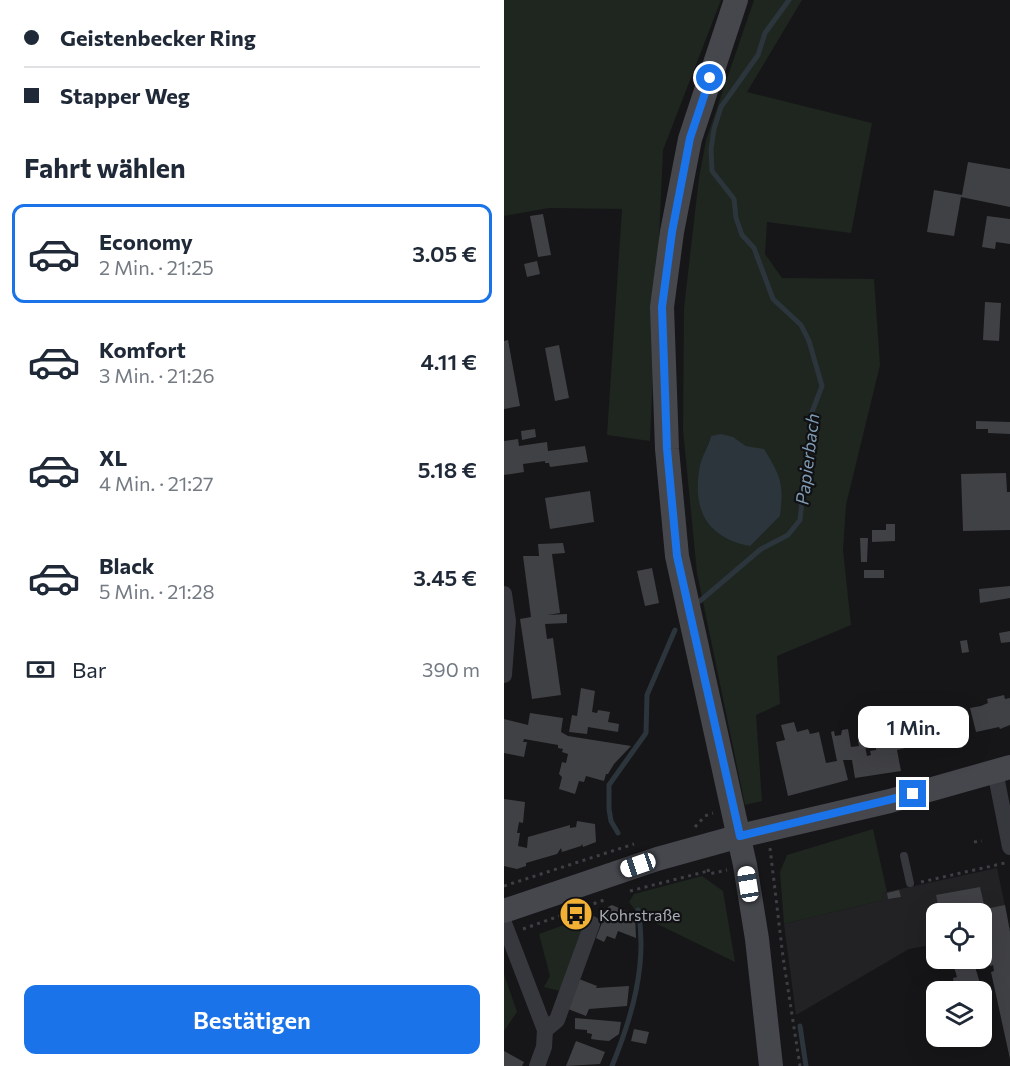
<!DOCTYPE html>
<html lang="de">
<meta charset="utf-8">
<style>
body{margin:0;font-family:Commissioner,sans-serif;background:#f6f6f7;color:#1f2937;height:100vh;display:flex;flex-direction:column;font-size:22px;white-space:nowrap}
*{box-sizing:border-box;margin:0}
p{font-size:20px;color:#747a83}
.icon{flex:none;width:33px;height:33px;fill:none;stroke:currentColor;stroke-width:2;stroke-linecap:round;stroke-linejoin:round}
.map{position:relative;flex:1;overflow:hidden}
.details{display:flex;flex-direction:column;background:#fff;width:504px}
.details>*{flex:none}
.guide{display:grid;align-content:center;height:132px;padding:0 24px;background:#fff}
.fabs{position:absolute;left:422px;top:903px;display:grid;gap:12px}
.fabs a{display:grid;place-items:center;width:66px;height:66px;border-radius:12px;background:#fff;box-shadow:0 6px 24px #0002;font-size:30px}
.end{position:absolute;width:27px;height:27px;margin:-14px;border:8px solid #1a73e8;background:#fff;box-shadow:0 0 0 3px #fff}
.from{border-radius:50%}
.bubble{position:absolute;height:42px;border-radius:12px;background:#fff;box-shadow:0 6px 24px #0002;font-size:20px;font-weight:600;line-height:42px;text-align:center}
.car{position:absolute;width:18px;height:36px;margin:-18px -9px;border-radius:8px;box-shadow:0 0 4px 2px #0007;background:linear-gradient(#fff 24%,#345 0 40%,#fff 0 76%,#345 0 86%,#fff 0)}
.guide b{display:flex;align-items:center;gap:21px;height:57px;font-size:22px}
.guide b+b{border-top:2px solid #e0e1e3}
.guide i{width:15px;height:15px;background:#1f2937}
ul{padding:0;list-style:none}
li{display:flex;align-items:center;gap:18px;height:99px;margin:0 12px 9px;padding:0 12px;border:3px solid transparent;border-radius:12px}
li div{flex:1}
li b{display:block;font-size:22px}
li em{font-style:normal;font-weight:600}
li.current{border-color:#1a73e8}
li>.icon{width:54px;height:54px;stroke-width:1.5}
h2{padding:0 24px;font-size:27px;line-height:72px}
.pay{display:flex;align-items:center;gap:15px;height:66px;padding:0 24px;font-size:22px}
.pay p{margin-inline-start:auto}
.primary-button{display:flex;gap:12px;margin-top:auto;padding:12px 24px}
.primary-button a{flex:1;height:69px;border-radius:12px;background:#1a73e8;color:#fff;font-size:24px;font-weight:600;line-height:69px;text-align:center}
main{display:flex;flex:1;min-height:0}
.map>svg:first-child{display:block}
</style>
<main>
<section class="details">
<div class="guide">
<b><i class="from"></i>Geistenbecker Ring</b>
<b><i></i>Stapper Weg</b>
</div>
<h2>Fahrt wählen</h2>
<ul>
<li class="current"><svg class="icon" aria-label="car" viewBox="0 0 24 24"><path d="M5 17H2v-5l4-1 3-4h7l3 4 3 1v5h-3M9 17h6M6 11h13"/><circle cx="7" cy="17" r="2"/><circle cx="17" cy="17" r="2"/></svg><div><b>Economy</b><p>2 Min. · 21:25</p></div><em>3.05 €</em></li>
<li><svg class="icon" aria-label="car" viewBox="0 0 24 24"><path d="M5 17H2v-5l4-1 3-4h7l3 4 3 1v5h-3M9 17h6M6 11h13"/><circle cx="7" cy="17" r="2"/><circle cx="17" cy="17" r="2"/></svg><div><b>Komfort</b><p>3 Min. · 21:26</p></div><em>4.11 €</em></li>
<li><svg class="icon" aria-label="car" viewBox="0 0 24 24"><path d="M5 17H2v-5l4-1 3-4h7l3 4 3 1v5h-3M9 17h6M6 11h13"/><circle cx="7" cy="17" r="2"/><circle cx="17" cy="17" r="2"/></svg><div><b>XL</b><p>4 Min. · 21:27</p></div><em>5.18 €</em></li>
<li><svg class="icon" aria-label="car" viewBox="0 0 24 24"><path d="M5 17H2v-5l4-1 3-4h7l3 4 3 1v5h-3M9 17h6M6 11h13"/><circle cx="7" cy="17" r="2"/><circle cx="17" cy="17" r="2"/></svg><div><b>Black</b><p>5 Min. · 21:28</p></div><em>3.45 €</em></li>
</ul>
<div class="pay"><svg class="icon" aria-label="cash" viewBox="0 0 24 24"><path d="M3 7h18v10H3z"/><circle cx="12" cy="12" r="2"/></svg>Bar<p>390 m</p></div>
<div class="primary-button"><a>Bestätigen</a></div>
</section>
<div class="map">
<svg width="506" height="1066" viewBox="0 0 506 1066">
<rect width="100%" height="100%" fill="#161618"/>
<path fill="#222225" d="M493 868 506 929 477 935V914H432V944L405 949 292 1015 280 924 379 900 378 893Z"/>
<g fill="#1e261f" fill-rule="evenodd">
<path d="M0 0H217L159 150 146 441 103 435 118 209 45 208 0 216Z"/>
<path d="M250 0H298L243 92 368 123 347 233 263 222 261 254 278 278 370 279 376 365 342 505 339 550 347 625 273 656 276 704 252 715 258 801 241 805 193 573 179 430 180 308 195 178 202 140ZM207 436 228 437 242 446 276 516 245 546 195 469Z"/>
<path d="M369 829 383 892 378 893 379 900 280 924 276 872 283 855Z"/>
<path d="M198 876 219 891 231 962 135 915 125 902 130 894Z"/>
<path d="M82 917 56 991 40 987 46 976 35 934Z"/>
<path d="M0 974 13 1012 0 1031Z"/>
</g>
<path fill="#2c353c" d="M217 434 229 437 242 446 260 449C277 477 280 483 276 516L246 546C205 538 189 513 195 471 196 459 204 448 207 436Z"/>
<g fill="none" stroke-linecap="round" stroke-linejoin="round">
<g stroke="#2c353c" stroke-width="5">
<path d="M196 601 257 549 284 535 296 520 308 412 318 386 305 341 297 325 269 299 250 248 238 235 232 218 230 199 208 171 207 149 210 129 217 107 254 55 261 33 285 0"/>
<path d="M114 833 107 821 105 809V785L142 733 143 695 171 630"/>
<path d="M296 1026 302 1066"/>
<path d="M108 1066C128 1017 144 963 134 910"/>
</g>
</g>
<g fill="#404145">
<path d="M464 162 506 169V207L457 197 450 236 423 232 430 190 458 195Z"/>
<path d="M39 214 47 255 34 257 26 216Z"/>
<path d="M483 216 506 219V244L492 242 491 249 478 247Z"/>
<path d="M33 261 36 274 23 277 20 264Z"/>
<path d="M481 302 497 303 495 341 479 340Z"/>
<path d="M4 340 16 406 0 409V341Z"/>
<path d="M55 345 65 398 51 401 41 348Z"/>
<path d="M472 421 506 422V434L484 433V429H472Z"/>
<path d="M31 429 32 437 18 440 17 431Z"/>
<path d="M14 439 15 446 43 442 44 451 81 446 84 462 46 467 45 463H41V461L19 464 20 472 0 475V441Z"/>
<path d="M502 473 503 492H506V530L459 531 457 474Z"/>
<path d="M86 491 90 522 46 529 41 498Z"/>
<path d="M382 524H391V541L368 542V530H382Z"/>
<path d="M356 538H364L363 562H357Z"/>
<path d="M59 543 61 553 48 554 56 613 43 615 63 614V623L41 624 43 639 49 638 57 695 28 699 16 619 27 617 19 556H35L34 544Z"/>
<path d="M148 568 155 603 141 606 133 571Z"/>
<rect x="360" y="570" width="20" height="8"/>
<path d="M506 586V598L476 603 475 589Z"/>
<path d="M506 631V642L497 643 495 633Z"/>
<path d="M463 640 465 652 458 653 456 641Z"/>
<path d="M77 688 91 691 88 712 93 713 94 710 106 712 104 722 115 724 114 732 84 727 83 734 65 732 68 715 73 716Z"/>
<path d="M500 695 501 699 506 698V725L496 729 495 727 472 732 466 708 477 706 484 703 483 699Z"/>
<path d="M26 713 59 718 57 732 64 736 127 746 110 764 104 774H102L100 781 82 776 80 782 75 781 71 794 55 789 58 777 55 774 58 762 62 763 64 754 58 752 59 749 54 748V745L20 739 19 742H23L20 757 0 753V719L24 725Z"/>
<path d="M437 715 446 737 393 750 397 771 351 778 348 760H339L344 780 284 796 272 742 281 740 277 725 290 722 293 732 304 729 306 734 315 732 322 763 333 761 327 732 330 731 331 736 337 735 338 730 344 729 347 747 355 746 354 741H360L363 756 367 755 366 751 372 750V747L382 745 379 731 401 726 402 731 411 728 409 722Z"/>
<path d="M0 799 21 802 19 823 15 822 13 833H16L14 846 23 848 24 837 66 825V828L72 827 73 821 91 824 92 842 79 847 78 844 77 846 58 852 57 848 53 854 22 863V866L13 869 0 866Z"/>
<path d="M476 887 481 909 501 905 506 932V1059L487 972 490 971 489 965 486 966 483 953H487L486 944 483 942 477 944V914H436L432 895Z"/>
<path d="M395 890 397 897 384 899 383 893Z"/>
<path d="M108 905 131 915 132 938 114 931 111 939 103 936 100 942 92 938 104 907Z"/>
<path d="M470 963 477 987 451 991 449 978 453 977 450 967Z"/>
<path d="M75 979 93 986 92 988 125 986 123 1006 85 1009 82 1016 64 1009Z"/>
<path d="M71 1018 95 1020 117 1022 115 1034 105 1041 94 1040 87 1039 88 1034 83 1033V1030L71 1029Z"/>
<path d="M486 1020 488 1031 477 1033 478 1021Z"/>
<path d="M130 1029 145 1032 142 1044 127 1041Z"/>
<path d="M72 1041 101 1052 96 1064 62 1066Z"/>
<path d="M0 1051 20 1062 18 1066H0Z"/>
</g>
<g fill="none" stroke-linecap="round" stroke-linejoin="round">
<g stroke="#3d3f44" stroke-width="3" stroke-dasharray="3 4.5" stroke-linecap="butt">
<path d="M191 827 201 816 209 813"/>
<path d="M470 842 478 841"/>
<path d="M266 848 279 957 296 1066"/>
<path d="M204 869 205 874 223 870"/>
<path d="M417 882 501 863"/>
<path d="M0 886 130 844"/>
<path d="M126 891 204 871"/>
<path d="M19 929 103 899"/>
</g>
<path stroke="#37383d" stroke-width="8" d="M400 856 406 883"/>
<g stroke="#37383d" stroke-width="16">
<path d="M0 594 4 621 0 675"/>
<path d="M491 771 506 847"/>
<path d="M0 923 41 1030 40 1047 33 1066"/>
<path d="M41 1030 53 1020 88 924"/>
</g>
<g stroke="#45474d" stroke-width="24">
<path d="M232 0 186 139 168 232 158 307 163 449 173 556 241 865 253 939 267 1066"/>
<path d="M0 911 153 859 236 836 386 801 506 767"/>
</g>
</g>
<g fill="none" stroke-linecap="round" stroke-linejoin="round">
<path stroke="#1a73e8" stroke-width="8" d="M206 78 186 138 168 232 158 307 163 449 173 556 236 836 409 794"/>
</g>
<defs>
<symbol id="bus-disc" viewBox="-11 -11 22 22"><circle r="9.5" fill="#f2b134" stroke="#111113"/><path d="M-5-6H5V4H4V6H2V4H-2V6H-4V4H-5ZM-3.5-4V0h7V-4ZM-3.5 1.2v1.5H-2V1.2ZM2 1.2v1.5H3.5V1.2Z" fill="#111"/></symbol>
</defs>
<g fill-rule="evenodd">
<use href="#bus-disc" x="53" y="895" width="38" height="38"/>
</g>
<g text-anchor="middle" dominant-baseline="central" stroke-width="4.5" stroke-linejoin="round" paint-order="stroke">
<g font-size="16" fill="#a8adb8" stroke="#111113" text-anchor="start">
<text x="95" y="914">Kohrstraße</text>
</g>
<g font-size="18" font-style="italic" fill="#7f9bb3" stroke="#111113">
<text transform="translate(303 459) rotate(-83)">Papierbach</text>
</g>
</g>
</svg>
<div class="fabs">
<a><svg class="icon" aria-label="locate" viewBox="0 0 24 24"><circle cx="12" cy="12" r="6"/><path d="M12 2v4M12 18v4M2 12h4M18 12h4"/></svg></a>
<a><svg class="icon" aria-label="layers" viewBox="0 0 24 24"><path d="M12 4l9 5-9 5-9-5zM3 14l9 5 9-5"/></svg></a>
</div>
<i class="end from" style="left:206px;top:78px"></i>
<i class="end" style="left:409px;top:794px"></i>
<div class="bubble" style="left:354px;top:706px;width:111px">1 Min.</div>
<i class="car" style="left:134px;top:865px;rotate:251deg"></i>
<i class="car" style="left:244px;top:884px;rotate:351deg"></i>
</div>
</main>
